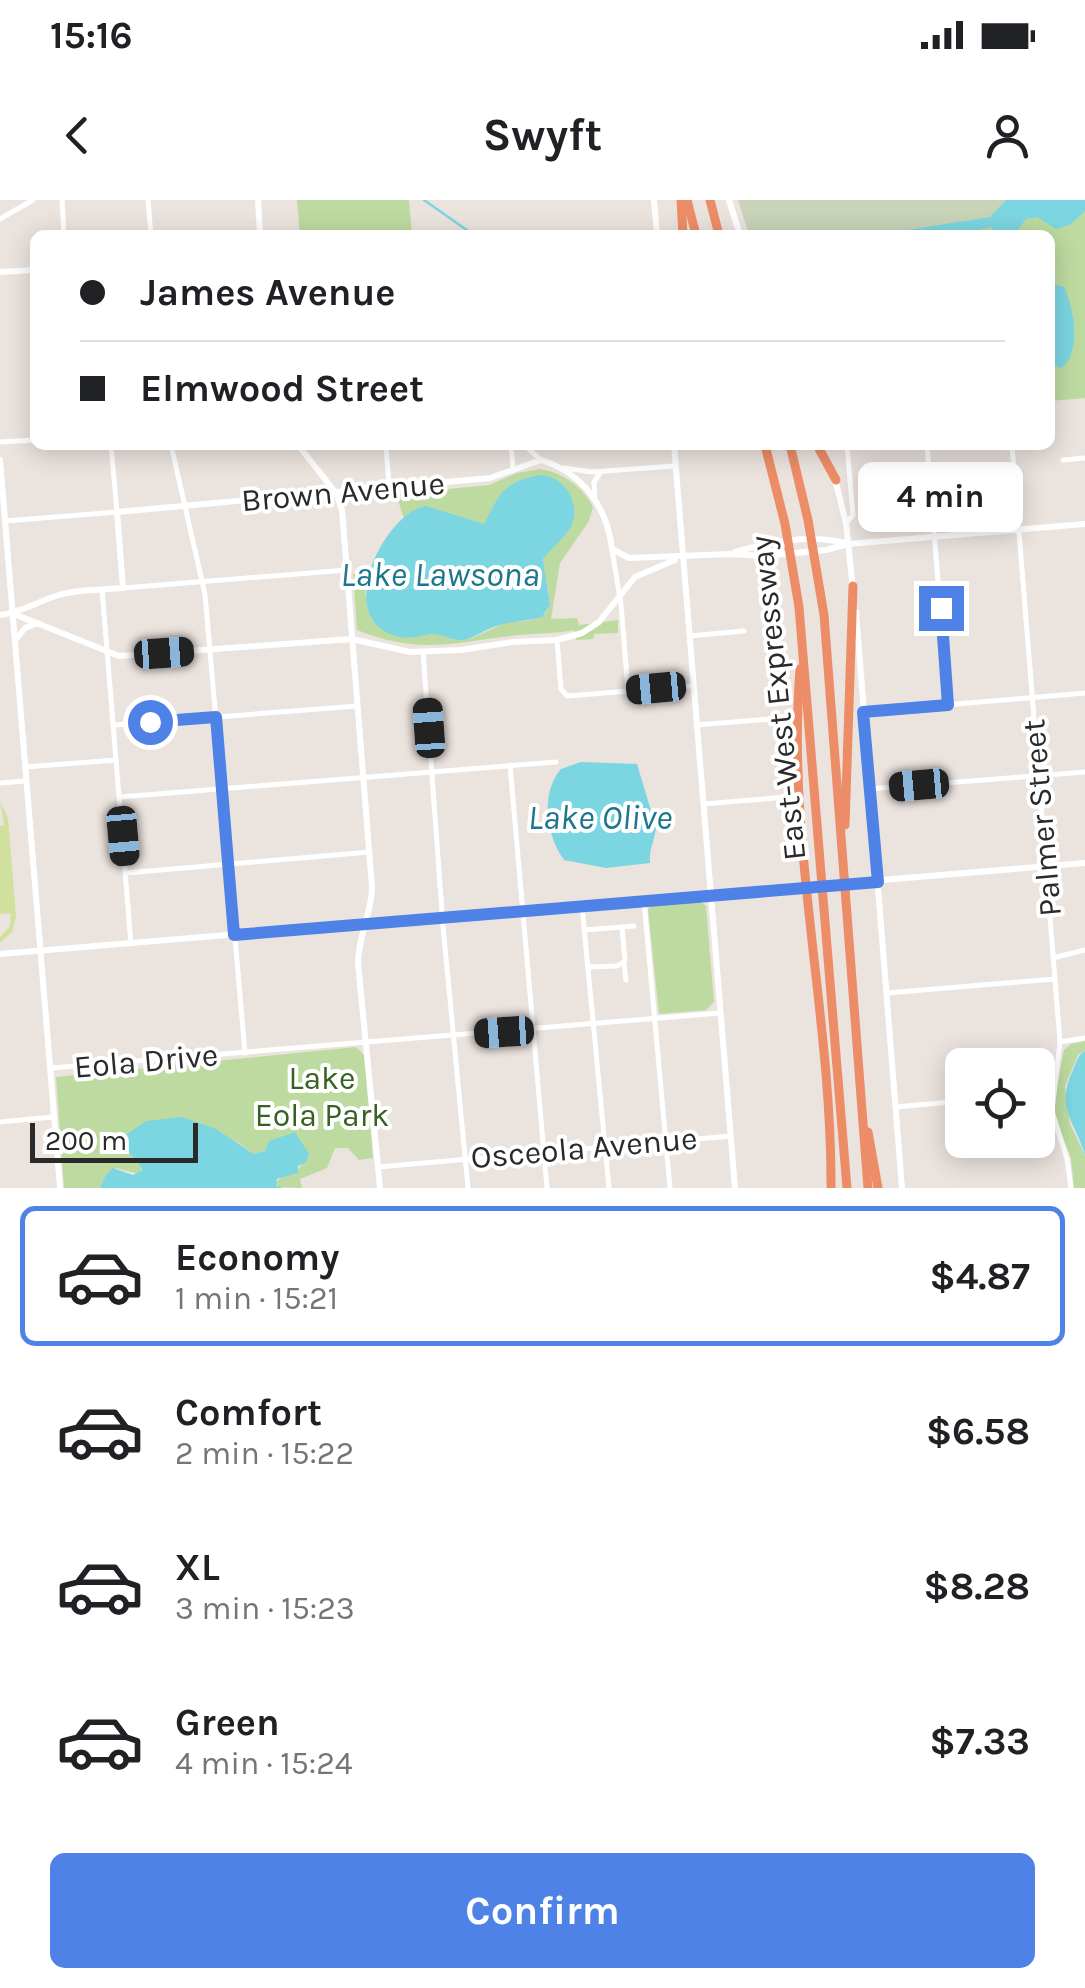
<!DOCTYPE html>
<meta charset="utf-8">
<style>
body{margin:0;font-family:Karla,sans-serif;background:#f2f2f2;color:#202124;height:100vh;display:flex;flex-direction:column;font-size:38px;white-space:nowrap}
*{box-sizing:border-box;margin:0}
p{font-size:32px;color:#757577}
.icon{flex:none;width:55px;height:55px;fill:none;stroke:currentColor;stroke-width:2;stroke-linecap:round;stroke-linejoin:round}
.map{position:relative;height:988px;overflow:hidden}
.details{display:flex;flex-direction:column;background:#fff;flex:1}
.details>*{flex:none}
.top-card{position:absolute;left:30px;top:30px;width:1025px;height:220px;border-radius:15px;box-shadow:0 5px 25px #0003;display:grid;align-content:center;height:220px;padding:0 50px;background:#fff}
.buttons{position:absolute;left:945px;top:848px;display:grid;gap:20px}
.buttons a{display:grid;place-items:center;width:110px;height:110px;border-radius:15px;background:#fff;box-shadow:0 5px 25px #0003;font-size:50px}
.scale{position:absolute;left:30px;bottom:25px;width:168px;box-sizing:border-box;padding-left:10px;border:5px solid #2a2a2a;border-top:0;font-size:28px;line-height:35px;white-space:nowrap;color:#2a2a2a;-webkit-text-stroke:8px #fff;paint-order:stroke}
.end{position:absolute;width:45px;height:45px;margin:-22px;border:12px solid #4f82e6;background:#fff;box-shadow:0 0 0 5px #fff}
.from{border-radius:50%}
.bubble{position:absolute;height:70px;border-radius:15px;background:#fff;box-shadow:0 5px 25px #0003;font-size:32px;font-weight:700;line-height:70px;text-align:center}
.car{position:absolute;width:30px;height:60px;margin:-30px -15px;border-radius:12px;box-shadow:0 0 8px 2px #0007;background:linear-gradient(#222 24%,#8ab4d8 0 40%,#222 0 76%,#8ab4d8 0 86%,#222 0)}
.top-card b{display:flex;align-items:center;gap:35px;height:95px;font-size:38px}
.top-card b+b{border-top:2px solid #e0e0e0}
.top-card i{width:25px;height:25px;background:#202124}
ul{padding:18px 0 0;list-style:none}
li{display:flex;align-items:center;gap:30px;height:140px;margin:0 20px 15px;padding:0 30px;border:5px solid transparent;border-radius:15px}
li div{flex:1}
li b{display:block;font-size:38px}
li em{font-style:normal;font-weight:700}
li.selected{border-color:#4f82e6}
li>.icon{width:90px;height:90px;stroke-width:1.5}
.cta{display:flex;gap:20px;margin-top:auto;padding:20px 50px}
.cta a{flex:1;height:115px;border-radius:15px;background:#4f82e6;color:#fff;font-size:40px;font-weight:700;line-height:115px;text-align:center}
.status{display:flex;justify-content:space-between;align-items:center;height:70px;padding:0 50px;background:#fff;direction:ltr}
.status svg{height:28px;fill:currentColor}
header{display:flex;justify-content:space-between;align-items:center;height:130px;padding:0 50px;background:#fff;font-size:45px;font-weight:700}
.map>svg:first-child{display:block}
</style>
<div class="status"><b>15:16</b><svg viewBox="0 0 49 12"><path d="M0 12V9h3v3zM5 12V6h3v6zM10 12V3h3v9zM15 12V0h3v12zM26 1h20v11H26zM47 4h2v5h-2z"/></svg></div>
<header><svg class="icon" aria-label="back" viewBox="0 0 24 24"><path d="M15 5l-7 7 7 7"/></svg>Swyft<svg class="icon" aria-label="person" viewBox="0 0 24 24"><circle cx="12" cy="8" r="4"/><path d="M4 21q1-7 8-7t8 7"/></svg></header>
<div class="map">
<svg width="1085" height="988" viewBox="0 0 1085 988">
<rect width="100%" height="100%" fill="#ebe3de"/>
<g fill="#bddba0">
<path d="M297 0H409L412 35H300Z"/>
<path d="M1006 0H1085V198L1050 201V35H898L1003 5Z"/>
<path d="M540 269C561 272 583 286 593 307L589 321 560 363 551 419 577 418 579 425 618 420V433L594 434 593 439 576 440 574 430C555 434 537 433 519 435 452 442 424 456 357 430L353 374 370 373 365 393 385 429 401 437 434 433 455 440 472 438 505 423 532 420 545 414 550 405 543 359 573 305C549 245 508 290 484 324L478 325C454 316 427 299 404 319L396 294 489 285 517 273Z"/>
<path d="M701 702 706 706 714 802 706 810 659 814 648 709 655 703Z"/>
<path d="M1085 841V851L1078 855 1065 886 1070 924 1085 955V988H1074L1071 958 1055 918 1054 903 1064 850 1071 844Z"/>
<path d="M356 847 364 855 373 958 359 960 348 948H335L327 968 300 979 302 988 278 987 275 983 286 974 294 975 309 954 290 933 265 951 254 954 239 943 182 917 135 958 142 967 139 974 116 968 105 976 100 988H64L56 877Z"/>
</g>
<path fill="#c9d3b7" d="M738 0H1006L990 17 906 30 898 35H749Z"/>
<path fill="#cfe19d" d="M0 602 8 618 16 717 12 732 0 743V737L10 726 11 713 0 714V626L4 625Z"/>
<g fill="#7cd6e1">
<path d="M1006 0H1085V11L1070 25 1056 29 1037 17 1026 19 1014 35H997L991 27 956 35H898L906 30 990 17Z"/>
<path d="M1050 83 1064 87C1074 109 1082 150 1062 168L1050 164Z"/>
<path d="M541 275C565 276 583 306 570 328 563 340 551 348 543 359L550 405 542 417C524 422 506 421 489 429 479 433 471 440 460 440 449 440 441 433 430 434 420 436 410 439 399 437 330 420 385 312 426 306L484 324C500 294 503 281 541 275Z"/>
<path d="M581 562 637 564 656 627C655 641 649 647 650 663L606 668 564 660C546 635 540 593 561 569Z"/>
<path d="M1085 851V955C1075 921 1055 908 1073 870 1077 861 1077 856 1085 851Z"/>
<path d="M182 917 216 929 254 954 265 951 269 941 295 932 309 954 306 962 298 966V973L277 979 276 986 284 988H100L105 976 113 968 133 975 142 970C138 956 123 954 121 938L146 921Z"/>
</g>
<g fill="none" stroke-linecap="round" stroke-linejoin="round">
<path stroke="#7cd6e1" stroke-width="2.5" d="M424 0 474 35"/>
<g stroke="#fff" stroke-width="5">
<path d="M62 0 64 35"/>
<path d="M148 0 151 35"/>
<path d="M0 19 33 0"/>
<path d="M0 242 35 240"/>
<path d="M171 245 205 394 245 853"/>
<path d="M386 245 389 287"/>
<path d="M511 245 513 268"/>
<path d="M524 245 541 260"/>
<path d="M927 245 948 505"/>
<path d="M1012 245 1060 842 1052 911 1067 959 1071 988"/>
<path d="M1063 260 1085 258"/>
<path d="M564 268 592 272 675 266"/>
<path d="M595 297 594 282 600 273"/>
<path d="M5 321 117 312 111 245"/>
<path d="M846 323 853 315 847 245"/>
<path d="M612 350 621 404 628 491"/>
<path d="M123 388 347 370"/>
<path d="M102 389 131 744"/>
<path d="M689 436 744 431"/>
<path d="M557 440 561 489 567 496 693 486"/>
<path d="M423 452 443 726 468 988"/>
<path d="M863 512 1085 493"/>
<path d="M114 525 357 506"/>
<path d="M696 525 771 519"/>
<path d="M510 565 547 988"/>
<path d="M25 567 116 560"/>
<path d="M0 583 26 581"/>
<path d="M869 589 1085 572"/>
<path d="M120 597 556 562"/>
<path d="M703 604 787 597"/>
<path d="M126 673 370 652"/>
<path d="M644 701 670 988"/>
<path d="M582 706 609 988"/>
<path d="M622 727 634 726"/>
<path d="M585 730 622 727 625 761 617 766 588 767"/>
<path d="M1053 758 1085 750"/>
<path d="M624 764 626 780"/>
<path d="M887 793 1055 779"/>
<path d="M1060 842 1085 838"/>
<path d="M51 868 720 813"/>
<path d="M1038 894 1051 893"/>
<path d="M896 907 962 901"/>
<path d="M0 922 53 917"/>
<path d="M378 967 731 936"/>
</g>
<g stroke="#fff" stroke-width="6">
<path d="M258 0 260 35"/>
<path d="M654 0 657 35"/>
<path d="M729 0 740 35"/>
<path d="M0 72 35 70"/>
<path d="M298 245 336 293 342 310 372 687C372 713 358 736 358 763L380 988"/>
<path d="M674 245 735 988"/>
<path d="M0 260 60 988"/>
<path d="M835 279 846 323 853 390"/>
<path d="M735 352C770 342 809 334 845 343"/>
<path d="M856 412 902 988"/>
<path d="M14 414 119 456 352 439 410 452 461 450 513 442 557 440 582 433 599 422 635 377 675 360"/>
<path d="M0 415C19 413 37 402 56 396 77 389 101 390 123 388L117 312 490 278 541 260C583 273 607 307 612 349L629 358 729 354 763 356 826 350 848 344 1085 324"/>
<path d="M17 438 25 428 38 423"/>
<path d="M0 754 1085 663"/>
</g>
<g stroke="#ed8d67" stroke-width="9">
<path d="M681 0 683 35"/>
<path d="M687 0 696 35"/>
<path d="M710 0 719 35"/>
<path d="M765 245 785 324 799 407 847 988"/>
<path d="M790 245 808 320 824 415 868 988"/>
<path d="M817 245 836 280"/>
<path d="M800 469C786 643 832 815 831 988"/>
<path d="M845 625 853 386"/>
<path d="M868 932 878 988"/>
</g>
</g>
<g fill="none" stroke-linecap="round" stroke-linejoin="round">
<path stroke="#4f82e6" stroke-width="12" d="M150 522 216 517 234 735 878 682 863 512 948 505 941 408"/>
</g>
<g text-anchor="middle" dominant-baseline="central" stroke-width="8" stroke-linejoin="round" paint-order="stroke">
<g font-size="32" fill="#2a2a2a" stroke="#fff">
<text transform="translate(343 292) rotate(-5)">Brown Avenue</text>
<text transform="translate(778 498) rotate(-96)">East-West Expressway</text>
<text transform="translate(1042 618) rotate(-95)">Palmer Street</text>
<text transform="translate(146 861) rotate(-5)">Eola Drive</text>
<text transform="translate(584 948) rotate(-5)">Osceola Avenue</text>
</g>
<g font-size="32" fill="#386022" stroke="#fff">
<text x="322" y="878">Lake<tspan x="322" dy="37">Eola Park</tspan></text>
</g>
<g font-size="35" font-style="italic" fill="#1c778d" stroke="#fff">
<text x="440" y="374">Lake Lawsona</text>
<text x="600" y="617">Lake Olive</text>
</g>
</g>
</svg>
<div class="buttons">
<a><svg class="icon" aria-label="locate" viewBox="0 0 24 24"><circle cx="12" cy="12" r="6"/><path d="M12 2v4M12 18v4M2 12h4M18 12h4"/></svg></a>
</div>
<div class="scale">200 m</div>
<i class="end from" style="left:150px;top:522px"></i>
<i class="end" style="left:941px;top:408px"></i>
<div class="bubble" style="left:858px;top:262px;width:165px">4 min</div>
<i class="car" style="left:164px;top:453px;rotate:86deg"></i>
<i class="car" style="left:656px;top:488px;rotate:265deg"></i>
<i class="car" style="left:429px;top:528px;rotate:356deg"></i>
<i class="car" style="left:919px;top:585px;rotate:265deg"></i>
<i class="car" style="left:123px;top:636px;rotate:175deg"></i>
<i class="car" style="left:504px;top:832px;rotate:266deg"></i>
<div class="top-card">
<b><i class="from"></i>James Avenue</b>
<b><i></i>Elmwood Street</b>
</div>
</div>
<section class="details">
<ul>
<li class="selected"><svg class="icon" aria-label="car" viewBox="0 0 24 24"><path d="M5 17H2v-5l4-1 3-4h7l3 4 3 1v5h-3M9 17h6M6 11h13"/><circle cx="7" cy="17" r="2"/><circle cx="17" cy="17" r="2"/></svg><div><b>Economy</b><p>1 min · 15:21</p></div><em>$4.87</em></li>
<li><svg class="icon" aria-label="car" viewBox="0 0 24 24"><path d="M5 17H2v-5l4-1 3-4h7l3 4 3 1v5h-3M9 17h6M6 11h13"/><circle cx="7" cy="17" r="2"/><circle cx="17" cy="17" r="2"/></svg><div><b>Comfort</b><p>2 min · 15:22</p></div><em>$6.58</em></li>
<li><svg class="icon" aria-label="car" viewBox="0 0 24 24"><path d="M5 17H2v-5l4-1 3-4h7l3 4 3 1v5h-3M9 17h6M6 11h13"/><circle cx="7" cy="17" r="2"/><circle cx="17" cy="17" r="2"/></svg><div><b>XL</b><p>3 min · 15:23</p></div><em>$8.28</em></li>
<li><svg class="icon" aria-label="car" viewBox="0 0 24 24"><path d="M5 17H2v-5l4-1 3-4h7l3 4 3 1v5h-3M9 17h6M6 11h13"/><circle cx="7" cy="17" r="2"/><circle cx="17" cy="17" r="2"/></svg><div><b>Green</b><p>4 min · 15:24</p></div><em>$7.33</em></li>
</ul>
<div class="cta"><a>Confirm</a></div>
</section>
